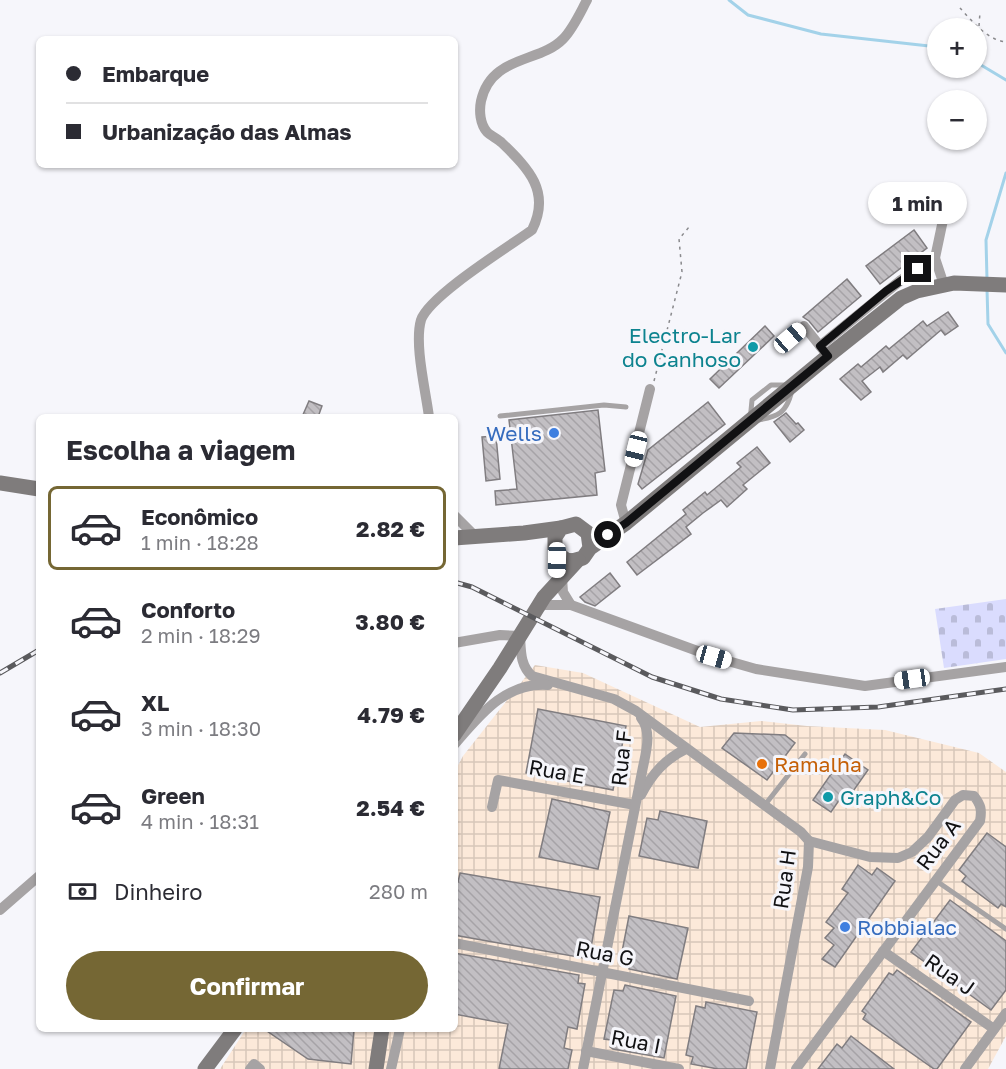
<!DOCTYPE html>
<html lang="pt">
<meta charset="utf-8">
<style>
body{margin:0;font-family:"Golos Text",sans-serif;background:#f2f2f3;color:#2b2b33;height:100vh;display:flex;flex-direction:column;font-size:22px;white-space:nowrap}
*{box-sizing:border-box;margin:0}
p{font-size:20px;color:#7c7c81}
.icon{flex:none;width:33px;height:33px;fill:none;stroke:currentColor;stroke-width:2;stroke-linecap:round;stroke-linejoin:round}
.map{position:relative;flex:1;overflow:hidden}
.sheet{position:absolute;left:36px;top:414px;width:422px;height:618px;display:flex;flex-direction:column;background:#fff;border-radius:9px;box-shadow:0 2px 4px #0004}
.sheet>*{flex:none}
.hud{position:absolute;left:36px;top:36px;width:422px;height:132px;border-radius:9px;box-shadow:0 2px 4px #0004;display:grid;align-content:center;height:132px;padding:0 30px;background:#fff}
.buttons{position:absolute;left:927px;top:18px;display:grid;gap:12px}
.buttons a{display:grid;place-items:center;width:60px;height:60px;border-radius:50%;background:#fff;box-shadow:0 2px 4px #0004;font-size:30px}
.end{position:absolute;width:27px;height:27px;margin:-14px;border:8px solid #111113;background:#fff;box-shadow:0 0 0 3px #fff}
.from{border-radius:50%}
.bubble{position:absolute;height:42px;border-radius:21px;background:#fff;box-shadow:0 2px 4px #0004;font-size:20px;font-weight:700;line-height:42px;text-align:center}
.car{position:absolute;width:18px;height:36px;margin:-18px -9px;border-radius:8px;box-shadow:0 0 4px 2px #0007;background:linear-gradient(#fff 24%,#345 0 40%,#fff 0 76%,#345 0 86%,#fff 0)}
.hud b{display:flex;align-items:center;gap:21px;height:57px;font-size:22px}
.hud b+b{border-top:2px solid #e1e1e2}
.hud i{width:15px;height:15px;background:#2b2b33}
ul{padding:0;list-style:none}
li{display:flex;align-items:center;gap:18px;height:84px;margin:0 12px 9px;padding:0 18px;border:3px solid transparent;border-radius:9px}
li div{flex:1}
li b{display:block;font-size:22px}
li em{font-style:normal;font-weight:700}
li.current{border-color:#756734}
li>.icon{width:54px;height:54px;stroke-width:1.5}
h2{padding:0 30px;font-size:27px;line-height:72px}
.pay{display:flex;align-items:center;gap:15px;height:66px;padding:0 30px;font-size:22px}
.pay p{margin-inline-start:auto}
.button{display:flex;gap:12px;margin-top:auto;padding:12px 30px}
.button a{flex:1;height:69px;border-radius:36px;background:#756734;color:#fff;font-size:24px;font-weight:700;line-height:69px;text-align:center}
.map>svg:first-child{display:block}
</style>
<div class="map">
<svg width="1006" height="1069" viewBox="0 0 1006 1069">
<defs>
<pattern id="industrial-grid" width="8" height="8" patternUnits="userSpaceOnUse" patternTransform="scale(1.5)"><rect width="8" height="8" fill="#fce9d9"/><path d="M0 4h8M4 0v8" fill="none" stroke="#d7c7b9"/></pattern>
<pattern id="cemetery-stones" width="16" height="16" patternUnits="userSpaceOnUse" patternTransform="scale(1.5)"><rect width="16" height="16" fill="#dadcfe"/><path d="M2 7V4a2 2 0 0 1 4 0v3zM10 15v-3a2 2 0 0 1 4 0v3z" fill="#babcd9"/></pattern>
<pattern id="building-back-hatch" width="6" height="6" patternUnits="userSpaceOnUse" patternTransform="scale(1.5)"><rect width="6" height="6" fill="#c2bfc3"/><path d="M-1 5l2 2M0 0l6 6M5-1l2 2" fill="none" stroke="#a6a3a7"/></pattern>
</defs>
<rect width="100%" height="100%" fill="#f6f6fb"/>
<path fill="url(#industrial-grid)" d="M535 665 583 673 700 727 761 721 807 726 885 730 979 753 1006 772V1036L988 1069H220L246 1029H454L455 771 463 756Z"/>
<path fill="url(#cemetery-stones)" d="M1006 599V659L944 668 935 609Z"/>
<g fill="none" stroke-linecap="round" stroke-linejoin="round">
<g stroke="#a3d2e9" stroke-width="3">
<path d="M729 0 748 15 821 34 938 47"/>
<path d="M976 62 1006 80"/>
<path d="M987 279 986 240 1006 173"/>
<path d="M987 289 988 324 1006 353"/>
</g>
</g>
<g fill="url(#building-back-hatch)" stroke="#807d80" stroke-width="1.5">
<path d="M914 230 927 248 880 284 866 266Z"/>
<path d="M847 279 861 296 818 332 809 321 803 317Z"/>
<path d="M948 312 958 326 945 335 941 330 907 359 903 355 883 372 880 367 862 381 871 392 861 400 840 379 858 364 861 367 886 346 889 349 923 321 927 326Z"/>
<path d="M765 326 774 336 719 388 710 379Z"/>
<path d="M309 401 322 406 318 417H302Z"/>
<path d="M708 402 725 424 642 489 638 484 648 450Z"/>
<path d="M598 410 605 471 595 473 597 495 496 505 495 491 517 489 509 420Z"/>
<path d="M786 413 796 424 798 423 804 430 790 442 774 422Z"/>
<path d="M496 436 500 479 486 481 482 437Z"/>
<path d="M757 447 770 463 743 485 747 489 727 507 721 500 703 513 686 527 691 534 637 575 627 562 686 514 683 510 705 492 707 495 741 467 737 463Z"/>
<path d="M610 573 620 586 595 606 585 602 580 597Z"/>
<path d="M538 709 626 726 613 790 526 773Z"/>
<path d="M734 733 785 735 795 743 767 780 722 748Z"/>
<path d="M845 754 868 770 849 797 844 793 831 812 813 800Z"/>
<path d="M552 799 610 812 598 869 539 857Z"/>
<path d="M660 811 707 821 698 868 639 856 647 818 658 820Z"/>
<path d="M987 833 1006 847V907L1001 904 998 908 962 881 966 876 959 870Z"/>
<path d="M858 865 872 875 877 868 895 881 835 967 822 959 834 945 825 938 834 928 826 922 848 893 842 889Z"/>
<path d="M460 873 600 897 589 959 454 935V881L458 882Z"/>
<path d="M950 900 1006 941V990L991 1010 911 952Z"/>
<path d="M629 916 688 928 677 979 629 969 630 964 620 962Z"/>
<path d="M454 953 579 975 578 983 585 984 577 1029 568 1027 564 1048 572 1050 568 1069H499L508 1024 454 1014Z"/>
<path d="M897 970 971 1022 937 1069H934L863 1019 866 1014 862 1011 889 973 893 975Z"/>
<path d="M625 985 676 996 664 1058 613 1049 610 1047 611 1040 604 1039 614 990 623 991Z"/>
<path d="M706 1002 757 1012 746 1069H718L691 1064 693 1057 686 1055 696 1006 705 1008Z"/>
<path d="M264 1029H354L351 1064 308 1059Z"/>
<path d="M851 1036 894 1069H818L837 1044 842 1048Z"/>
</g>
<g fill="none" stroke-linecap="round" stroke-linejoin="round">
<g stroke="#8a8a8d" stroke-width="1.5" stroke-dasharray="3 4.5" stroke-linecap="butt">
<path d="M960 8C972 21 987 40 1006 42"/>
<path d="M979 26 980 12"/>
<path d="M654 381 682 272 679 239 689 227"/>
</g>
<g stroke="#a6a3a4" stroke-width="5">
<path d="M771 385H793C788 414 778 418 750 421L752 400Z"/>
<path d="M500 416 604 405 626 407"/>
<path d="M764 806 805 754"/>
<path d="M935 880 1006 929"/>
</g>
<g stroke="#a6a3a4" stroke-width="10">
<path d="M935 258 944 285"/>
<path d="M790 338 804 326 820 346"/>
<path d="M828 356 820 346 901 280 935 258 943 220"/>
<path d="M429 417C426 392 414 344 421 320 429 296 508 247 532 230 551 192 529 169 502 143 498 139 491 136 487 132 480 124 479 111 481 101 491 55 540 63 563 39 573 29 580 13 587 0"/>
<path d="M454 515 476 537"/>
<path d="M626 523 621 505 650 389"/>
<path d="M562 578 563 592 571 605"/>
<path d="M537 607 545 605H571L714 657 756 669 865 686 1006 667"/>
<path d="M454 643 500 635 520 636C521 651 520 665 532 676L614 699 636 711 801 832 809 841 808 867 770 1069"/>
<path d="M454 745C480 715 505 682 548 685"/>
<path d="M641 795C652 774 665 759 686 749"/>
<path d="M492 807 498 780 635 805"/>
<path d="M0 910 39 876"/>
<path d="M454 943 749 1001"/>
<path d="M883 951 994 1029"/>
<path d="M586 1051 679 1069"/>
<path d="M250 1069 254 1064 260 1069"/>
<path d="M391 1069 400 1029"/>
<path d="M583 1069 642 772C645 755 653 733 641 718"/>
<path d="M796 1069 980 821C982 810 981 805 974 796L963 795 955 800 928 837 912 852 898 858 870 857 809 841"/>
<path d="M965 1069 1006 1013"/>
</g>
<g stroke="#7f7c7c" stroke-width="15">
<path d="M0 483 39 489"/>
<path d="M454 538 524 533 561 528"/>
<path d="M590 548 588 533 576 524 561 528 555 537V548L557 553 566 560 572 561 583 558 590 548 626 523 828 356 901 298 917 291 954 283 1006 285"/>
<path d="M454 735 500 668 544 597 578 560"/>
<path d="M205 1069 235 1029"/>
<path d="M376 1069 382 1029"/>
</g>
<defs>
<g id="rail">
<path d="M454 582 472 587 652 677 721 699 793 710 878 707 1006 689"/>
<path d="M0 673 39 650"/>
</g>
</defs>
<use href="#rail" stroke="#5a5a5d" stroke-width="5"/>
<use href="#rail" stroke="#f6f6fb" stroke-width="3" stroke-dasharray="9" stroke-linecap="butt"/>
</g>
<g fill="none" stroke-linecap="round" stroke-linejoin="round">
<path stroke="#111113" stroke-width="8" d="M608 535 626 523 828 356 820 346 886 291 918 269"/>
</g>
<g fill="#0f9aa8" stroke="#f6f6fb" stroke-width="2">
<circle cx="753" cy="347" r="6"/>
<circle cx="828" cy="797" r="6"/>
</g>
<g fill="#3f7fe0" stroke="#f6f6fb" stroke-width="2">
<circle cx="554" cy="433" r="6"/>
<circle cx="845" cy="927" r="6"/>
</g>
<circle fill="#e8710a" stroke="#f6f6fb" stroke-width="2" cx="762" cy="764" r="6"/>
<g text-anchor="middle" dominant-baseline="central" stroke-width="6" stroke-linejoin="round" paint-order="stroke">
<g font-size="21" fill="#0d838f" stroke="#f6f6fb" text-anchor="end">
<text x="741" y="335">Electro-Lar<tspan x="741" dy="24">do Canhoso</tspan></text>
<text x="840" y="797" text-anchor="start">Graph&amp;Co</text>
</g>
<g font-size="21" fill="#366cbe" stroke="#f6f6fb" text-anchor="end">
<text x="542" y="433">Wells</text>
<text x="857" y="927" text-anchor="start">Robbialac</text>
</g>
<g font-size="21" fill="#111113" stroke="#f6f6fb">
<text transform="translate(621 758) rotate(-84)">Rua F</text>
<text transform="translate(557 771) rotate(10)">Rua E</text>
<text transform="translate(938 844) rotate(-53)">Rua A</text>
<text transform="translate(784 879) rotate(-82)">Rua H</text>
<text transform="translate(605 953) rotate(11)">Rua G</text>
<text transform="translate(950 974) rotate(35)">Rua J</text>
<text transform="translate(636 1041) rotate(11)">Rua I</text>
</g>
<g font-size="21" fill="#c56008" stroke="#f6f6fb" text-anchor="start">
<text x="774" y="764">Ramalha</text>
</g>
</g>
</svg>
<div class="buttons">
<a>+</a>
<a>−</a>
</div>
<i class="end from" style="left:608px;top:535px"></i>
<i class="end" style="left:918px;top:269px"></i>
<div class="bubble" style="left:868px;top:182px;width:99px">1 min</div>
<i class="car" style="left:790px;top:338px;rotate:49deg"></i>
<i class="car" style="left:636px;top:449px;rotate:194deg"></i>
<i class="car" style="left:557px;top:560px;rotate:181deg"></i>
<i class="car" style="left:714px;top:657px;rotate:106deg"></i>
<i class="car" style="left:912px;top:679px;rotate:262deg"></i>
<div class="hud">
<b><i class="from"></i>Embarque</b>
<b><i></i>Urbanização das Almas</b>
</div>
<section class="sheet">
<h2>Escolha a viagem</h2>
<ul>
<li class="current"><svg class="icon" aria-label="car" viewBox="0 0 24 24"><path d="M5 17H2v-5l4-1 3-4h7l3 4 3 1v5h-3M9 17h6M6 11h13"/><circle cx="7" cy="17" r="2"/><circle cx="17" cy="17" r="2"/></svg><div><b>Econômico</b><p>1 min · 18:28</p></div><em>2.82 €</em></li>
<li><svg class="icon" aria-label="car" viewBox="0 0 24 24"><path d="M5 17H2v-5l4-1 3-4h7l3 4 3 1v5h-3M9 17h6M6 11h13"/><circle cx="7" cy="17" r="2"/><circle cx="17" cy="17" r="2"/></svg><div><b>Conforto</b><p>2 min · 18:29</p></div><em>3.80 €</em></li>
<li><svg class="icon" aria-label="car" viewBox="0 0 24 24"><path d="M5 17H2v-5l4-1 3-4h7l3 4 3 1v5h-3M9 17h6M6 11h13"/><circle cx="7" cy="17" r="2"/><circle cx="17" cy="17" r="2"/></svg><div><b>XL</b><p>3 min · 18:30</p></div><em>4.79 €</em></li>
<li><svg class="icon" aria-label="car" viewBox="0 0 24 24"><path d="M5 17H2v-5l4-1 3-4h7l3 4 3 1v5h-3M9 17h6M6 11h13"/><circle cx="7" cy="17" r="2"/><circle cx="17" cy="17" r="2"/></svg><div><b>Green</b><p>4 min · 18:31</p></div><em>2.54 €</em></li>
</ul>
<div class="pay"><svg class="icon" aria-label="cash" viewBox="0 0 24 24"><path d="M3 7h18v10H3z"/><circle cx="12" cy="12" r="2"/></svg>Dinheiro<p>280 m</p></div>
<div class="button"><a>Confirmar</a></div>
</section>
</div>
